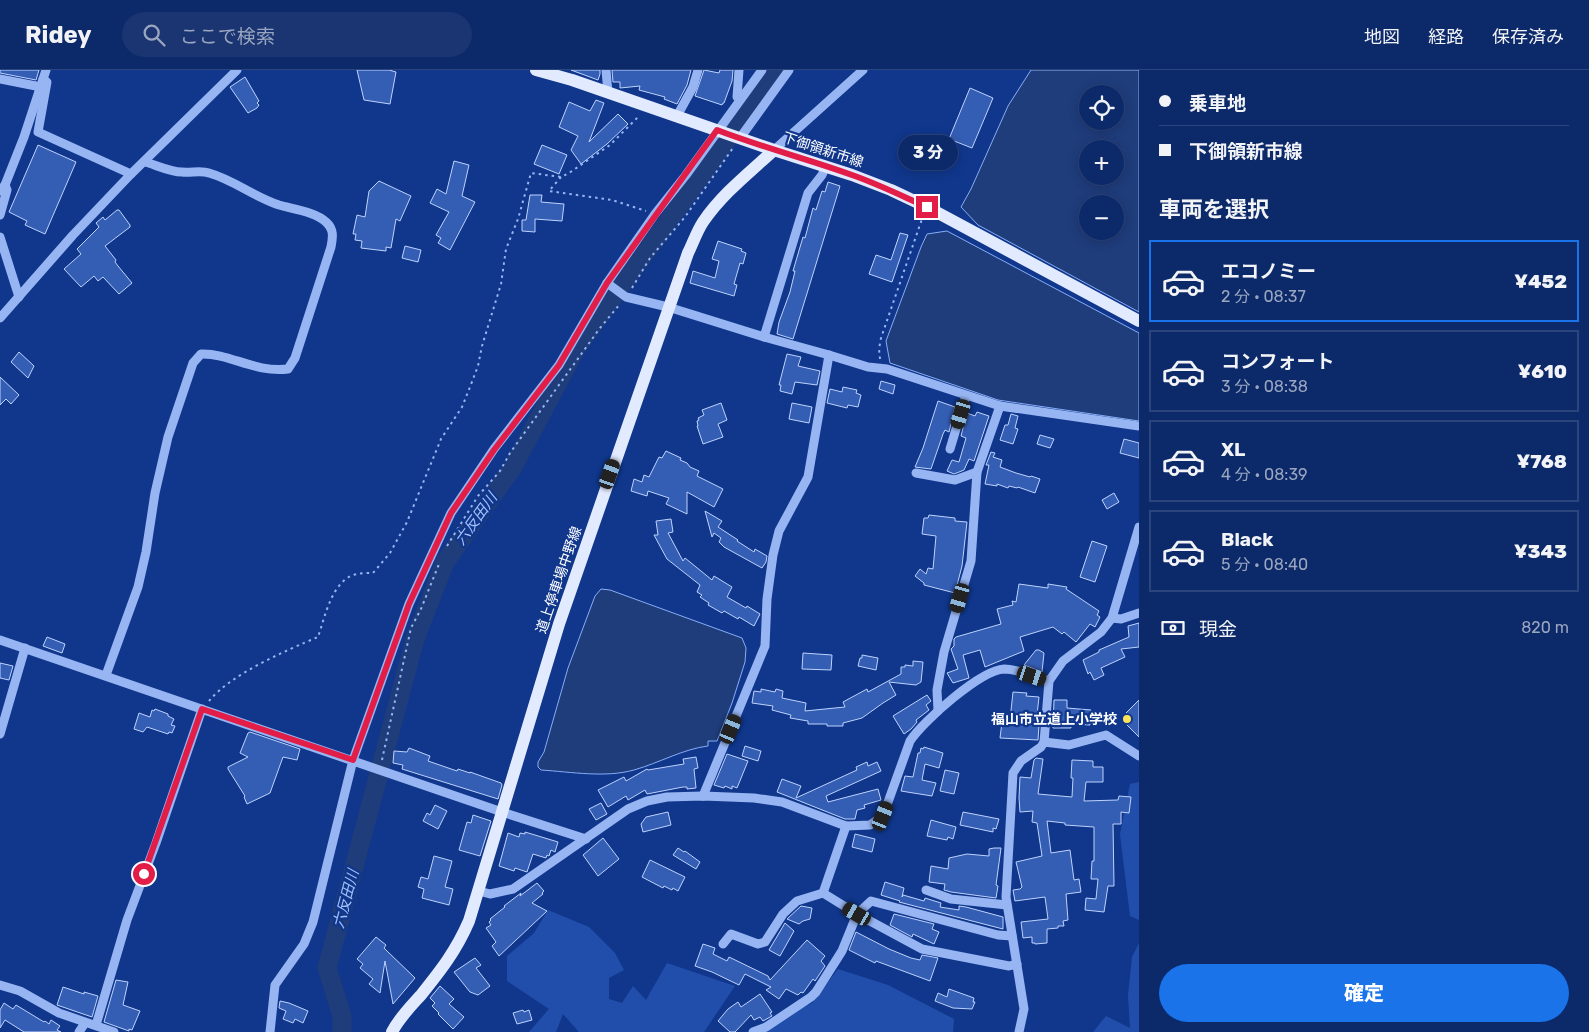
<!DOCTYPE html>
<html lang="ja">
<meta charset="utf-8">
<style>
body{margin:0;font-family:Rubik,"Noto Sans JP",sans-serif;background:#1a3571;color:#f1f3f6;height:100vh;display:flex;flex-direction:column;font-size:19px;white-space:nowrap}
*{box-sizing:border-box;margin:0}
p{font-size:16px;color:#9aa6c0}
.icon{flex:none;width:28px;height:28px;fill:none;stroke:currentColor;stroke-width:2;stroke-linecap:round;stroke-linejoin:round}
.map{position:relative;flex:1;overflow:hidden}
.panel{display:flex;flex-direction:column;background:#0c2969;width:450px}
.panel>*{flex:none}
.top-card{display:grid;align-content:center;height:110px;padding:0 20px;background:#0c2969}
.tools{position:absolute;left:1079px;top:15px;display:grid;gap:10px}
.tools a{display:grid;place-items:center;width:45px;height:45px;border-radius:50%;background:#0c2969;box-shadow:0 2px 12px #0003,0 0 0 1px #2c457d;font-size:25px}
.end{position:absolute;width:22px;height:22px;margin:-11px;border:6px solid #e11d48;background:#fff;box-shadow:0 0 0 2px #fff}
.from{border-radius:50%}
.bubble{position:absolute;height:35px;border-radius:18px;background:#0c2969;box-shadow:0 2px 12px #0003,0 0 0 1px #2c457d;font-size:16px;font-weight:800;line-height:35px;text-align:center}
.car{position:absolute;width:15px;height:30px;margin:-15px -8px;border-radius:6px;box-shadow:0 0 4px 1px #0007;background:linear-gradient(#222 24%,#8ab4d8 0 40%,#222 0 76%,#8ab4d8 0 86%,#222 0)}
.top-card b{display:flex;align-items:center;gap:18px;height:48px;font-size:19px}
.top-card b+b{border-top:1px solid #2c457d}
.top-card i{width:12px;height:12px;background:#f1f3f6}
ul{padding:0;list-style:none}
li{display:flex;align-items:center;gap:15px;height:82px;margin:0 10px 8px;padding:0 10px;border:2px solid #2c457d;border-radius:0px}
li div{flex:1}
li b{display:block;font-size:19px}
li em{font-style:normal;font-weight:800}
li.current{border-color:#1a73e8}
li>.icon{width:45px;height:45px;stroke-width:1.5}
h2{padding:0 20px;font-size:22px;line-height:60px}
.pay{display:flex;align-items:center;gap:12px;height:55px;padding:0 20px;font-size:19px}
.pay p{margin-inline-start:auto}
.button{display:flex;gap:10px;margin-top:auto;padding:10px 20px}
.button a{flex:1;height:58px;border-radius:30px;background:#1a73e8;color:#fff;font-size:20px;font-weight:800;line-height:58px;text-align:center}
header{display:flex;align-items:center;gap:30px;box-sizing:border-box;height:70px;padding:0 25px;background:#0c2969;border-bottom:1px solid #2c457d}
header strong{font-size:24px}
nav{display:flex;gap:28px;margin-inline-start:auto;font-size:18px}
.search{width:350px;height:45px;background:#1a3571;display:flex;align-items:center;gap:12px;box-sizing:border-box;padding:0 18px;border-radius:28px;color:#9aa6c0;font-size:19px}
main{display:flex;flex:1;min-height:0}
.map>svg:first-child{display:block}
</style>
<header>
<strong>Ridey</strong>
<div class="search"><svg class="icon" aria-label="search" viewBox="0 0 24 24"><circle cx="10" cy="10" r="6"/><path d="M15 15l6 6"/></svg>ここで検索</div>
<nav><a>地図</a><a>経路</a><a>保存済み</a></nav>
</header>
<main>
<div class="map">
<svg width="1139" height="962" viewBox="0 0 1139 962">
<rect width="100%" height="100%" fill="#10378c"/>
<g fill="#224eab">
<path d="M1139 712V850L1130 846 1120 764 1130 714Z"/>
<path d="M548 840 589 857 615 883 624 900 609 908V929L622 933 633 916 646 930 667 893 735 916 704 962H579L563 944 556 962H529L549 939 507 911V886L534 863Z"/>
<path d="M1139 873V962H1093L1106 946 1130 958 1128 925 1132 887Z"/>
<path d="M838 899 888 915 954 949 953 962H752L812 933Z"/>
</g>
<g fill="#1f3c7b" stroke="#88aef6" fill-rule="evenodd">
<path d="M1031 0H1139V242L978 155 961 137 971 119 1008 36ZM1088 24H1115V51H1088ZM1088 79H1115V106H1088ZM1088 134H1115V161H1088Z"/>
<path d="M947 161 1139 263V351L998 330 890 293 886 271 921 177 927 164Z"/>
<path d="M601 519 610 520 742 568 746 578 745 592 732 633 717 671H708V676C683 679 659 693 634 700 605 708 572 702 541 700L538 697V692L544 682 568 598 595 526Z"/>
</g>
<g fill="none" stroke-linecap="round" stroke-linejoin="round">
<path stroke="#1f3c7b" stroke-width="19" d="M342 962V946L327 898 415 569 445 492 513 397 577 277 778 0"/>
</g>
<g fill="#345db4" stroke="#bed3fd">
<path d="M0 0H39L36 10 0 3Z"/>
<path d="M357 0H389L396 2 390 34 364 30Z"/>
<path d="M571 0H600V4L598 10Z"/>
<path d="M612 0H691L687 15 677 34 664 29 665 27 639 20 640 16 620 18V12H613Z"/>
<path d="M704 0 719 3 720 0H733L732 11 724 33H723L722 35 695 26Z"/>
<path d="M245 7 259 31 257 33 259 35 257 38 248 43 230 17Z"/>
<path d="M970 18 993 28 972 78 949 69Z"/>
<path d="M596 30 604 33 589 72 618 44 628 54 607 74 581 94 571 80 578 66 559 57 569 32 590 41Z"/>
<path d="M38 75 76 92 45 164 25 155 27 151 9 142Z"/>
<path d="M542 75 567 85 559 104 534 94Z"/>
<path d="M454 91 469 95 462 126 475 132 450 180 438 173 441 168 436 165 449 142 430 133 437 119 446 124Z"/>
<path d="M379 111 411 126 400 151 396 149 391 178 386 177V181L361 178 362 171 355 170 356 164H353L357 145 365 147 369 121Z"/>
<path d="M828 112 840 116 793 269 777 264 779 252 790 222 795 201H793L803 167 805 168 813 138 816 140 822 121 825 122Z"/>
<path d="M530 125H542L541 132 564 134 562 151 535 149V162L522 161V150H526Z"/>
<path d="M117 140H119L130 155V157L105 176 116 190 115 192 118 196 132 213 119 224 103 207 98 211 94 206 81 217 64 199 81 184 77 179 99 157 96 153 103 147 105 150Z"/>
<path d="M900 163 908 165 892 212 869 204 876 185 891 190Z"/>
<path d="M718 171 742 179 741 181 746 183 743 194 740 193 734 214 737 215 734 226 690 213 693 201 715 208 719 191 712 189Z"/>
<path d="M405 176 421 180 418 192 402 188Z"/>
<path d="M19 282 34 296 28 308 11 292Z"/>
<path d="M787 284 801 287 798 296 820 301 817 315 795 312 792 324 780 321 781 315H779Z"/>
<path d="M0 307 19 325 11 334 6 329 0 335Z"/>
<path d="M881 311 895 315 893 324 879 319Z"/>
<path d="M843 317 857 320 856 323 861 325 858 337 848 335 847 338 827 333 830 319 842 322Z"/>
<path d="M938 331 955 337 949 362 945 360 943 364 931 399 915 397 923 378Z"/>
<path d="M721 333 727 350 718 354 723 367 703 374 697 356H698L697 351 699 350 698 348 704 345 702 340Z"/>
<path d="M792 333 812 337 809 353 789 349Z"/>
<path d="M977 342 989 346 974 391 969 389 964 400 954 404 947 401 952 390 959 392 966 368 961 366 967 343 975 346Z"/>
<path d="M1011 344 1018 346 1015 358 1018 359 1013 374 1000 370 1005 355H1008Z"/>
<path d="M1040 365 1054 369 1050 378 1037 374Z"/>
<path d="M1124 369 1139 373V388L1120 383Z"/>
<path d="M666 381 681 388 680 390 687 393 690 397 699 401 697 406 723 419 714 437 687 422V444L666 434 669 428 648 421 647 426 631 421 634 409 642 412 644 405 649 407 659 387 662 388Z"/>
<path d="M991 382 995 383 993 387 1002 390 1000 397 1016 403 1030 407 1031 406 1040 409 1035 423 1018 417 1017 418 1009 416 1008 418 997 414V416L985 414 989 395H986Z"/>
<path d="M1114 423 1119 432 1107 439 1102 430Z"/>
<path d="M705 441 722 451 718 457 738 470 737 471 754 482 755 479 767 486 766 492 762 498 724 477 719 472 721 468 714 463 712 467Z"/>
<path d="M929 445 955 448V451L967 452 962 496 955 523 924 515V513L915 506 920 499 926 504 928 498 933 499 936 466 922 464 924 448H928Z"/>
<path d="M671 449 673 462 668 463 683 491 685 488 712 510 714 506 732 517 727 527 746 538 747 536 760 544 754 556 739 547 738 549 724 541 722 543 708 535 709 533 700 527 702 525 697 522 700 515 667 489 654 465H658L656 451Z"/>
<path d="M1092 471 1107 476 1095 512 1080 507Z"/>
<path d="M1019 514 1048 518V514L1067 517 1066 519 1099 541 1097 545 1100 547 1095 557 1090 554 1076 572 1064 562 1062 564 1053 557 1020 567 1024 581 985 597 980 580 963 585 969 608 953 613 947 603 958 599 951 579 954 576V569L956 567 1001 554 997 539 1013 535 1012 531 1016 532Z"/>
<path d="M1139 553V577L1121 579 1125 587 1101 598 1104 605 1094 610 1090 602 1088 604 1083 590 1099 582V580L1129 567 1128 556Z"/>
<path d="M47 567 65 574 62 583 43 576Z"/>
<path d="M1036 580H1039L1044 583 1042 602 1024 595Z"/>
<path d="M803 583 832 585 831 600 802 599Z"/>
<path d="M862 585 878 588 876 600 858 596 860 588H862Z"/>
<path d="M913 591 923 592 921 612 916 615 889 612 896 625 883 633 862 648 843 653V656H827V654H808V651L790 648 791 645 772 640 773 636 752 633 754 621 761 622V619L775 622 776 619 783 621 782 628 806 633 805 641 845 637 843 632 867 619 868 622 901 604V597H905V595L913 596Z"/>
<path d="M0 593 13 596 9 610 0 608Z"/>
<path d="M1013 622 1027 623 1026 626 1039 627 1036 654 1039 655 1038 670 1000 668 1002 652 1008 653V650H1010Z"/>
<path d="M927 625 931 631 926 635 929 640 916 650 917 652 911 659 904 664 893 646Z"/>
<path d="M1054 630H1067V638L1091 640 1090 655 1071 654V658H1053Z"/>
<path d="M1139 630V667L1125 653 1131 647 1126 643Z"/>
<path d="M155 639 168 644V646L174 649 171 655 175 656 172 663 169 662 168 664 147 657 143 662 134 659 139 643 150 647 152 640 154 641Z"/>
<path d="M250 662 300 679 297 690 283 687 270 723 247 734 244 727 245 726 228 699V697L248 687 240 683 248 663Z"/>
<path d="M745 676 761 681 758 691 742 686Z"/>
<path d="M924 677 943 683 939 698 925 694 922 710 936 713 932 726 901 721 905 706 913 707 918 683H920L921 678 923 679Z"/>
<path d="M409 678 430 686 428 691 457 701 458 699 470 703V702L501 713 502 715 498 729 402 699 403 695 393 693 394 681 407 682Z"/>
<path d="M727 684 748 691 737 718 732 716V719L725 716 724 718 714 715Z"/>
<path d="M696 687 698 698 694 699 696 718 687 719V717H683L647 724 645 720 628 730 626 726 608 737 598 720 624 707 626 711 647 699 648 700 684 694 683 689Z"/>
<path d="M1036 688 1043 689 1038 724 1072 727 1073 708H1071L1072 690 1093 691V697H1103V712H1086L1084 731 1118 730 1119 726 1131 727 1129 743 1121 742V754H1113L1114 816H1108L1104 842 1085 840 1086 828 1096 829 1098 809H1091L1092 791H1094V757L1065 755V753L1047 751 1051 783 1070 780 1074 810 1079 809 1081 822 1066 824 1068 850 1063 851 1064 856H1058V858L1047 859V873L1035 874V873H1032V867L1023 868 1021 852 1048 849 1045 827 1015 831 1013 820 1020 819 1022 817 1016 792 1042 786 1037 753 1032 752 1033 741 1020 742 1019 728 1020 707 1031 708 1034 690Z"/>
<path d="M867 692 868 696 877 692 881 701 826 726 828 732 878 719 881 730 864 735 865 738 857 740 855 749H845L777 722 782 709 801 716 796 728 857 700 856 697Z"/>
<path d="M945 700 959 703 954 724 940 721Z"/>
<path d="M601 733 607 744 596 750 589 739Z"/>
<path d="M435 735 447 741 438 759 423 751 427 743 430 745Z"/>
<path d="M668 742 671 755 643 762 641 754 646 747Z"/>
<path d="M963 742 999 749 996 759 993 758V762L960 755Z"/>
<path d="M473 745 491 751 480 786 459 780 467 752 471 753Z"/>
<path d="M931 750 956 757 953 769 948 767 947 770 927 766Z"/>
<path d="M525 762 558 772 555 782 551 780 549 786 547 785 546 788 533 784 527 802 515 798 514 801 499 796 508 763 519 767 520 763 525 764Z"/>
<path d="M855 764 875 769 872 782 852 777Z"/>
<path d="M603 768 619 789 598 806 583 785Z"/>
<path d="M678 778 684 782 685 781 700 792 696 799 673 785Z"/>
<path d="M994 778H1001L996 815 998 816 996 828 951 822 944 820 945 814 929 812 931 796 948 799 949 788 967 784 989 786V779Z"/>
<path d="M434 786 452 791 445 817 453 819 449 835 422 828 424 819 418 817 421 807 428 809Z"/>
<path d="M650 790 685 807 678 821 673 818 672 820 664 816 663 818 642 807Z"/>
<path d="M885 812 904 818 902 827 903 825 924 831 925 828 941 833 940 837 959 840V836L966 837 1003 847V859L899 832 900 831 881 825Z"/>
<path d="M537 813 544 821 542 823 543 824 532 833 547 841 499 886 492 876 496 872 486 858 491 855 489 852 491 850 490 849 505 837 504 836 521 823 520 826Z"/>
<path d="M801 836 812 838 810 849 803 851 799 854 787 849Z"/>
<path d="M894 844 934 854 932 859 939 862 934 874 913 864 912 867 890 855Z"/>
<path d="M785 853 794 861 780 886 769 880Z"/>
<path d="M856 862 889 879 911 888 920 890 922 885 938 888 930 911 876 891 875 893 849 880Z"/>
<path d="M376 867 386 875 384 878 387 881 415 908 393 934 385 891 380 923 369 914 373 909 360 898 363 894 357 889Z"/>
<path d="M807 870 825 886 821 891 825 896 815 911 813 909 803 923 801 922 798 925 786 919 779 929 766 920 771 917 745 904 739 915 712 902 695 896 703 874 715 878 713 884 727 891 729 887 768 906 770 910Z"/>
<path d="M475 888 481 895 476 898 490 916 478 925 470 922 454 902Z"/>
<path d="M116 910 128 912 123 935 140 941 132 960 129 959V961L104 952Z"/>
<path d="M440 916 454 929 449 934 464 947 453 959 438 944 439 943 432 936 435 933 430 928Z"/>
<path d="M63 917 84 924V922L98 926 92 947 57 935Z"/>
<path d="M949 919 974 928 973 932H975L972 939 953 938 935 931 938 923 947 927Z"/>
<path d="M760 924 772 942 770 943 772 946 763 951 760 947 754 950 751 945 735 962H730L718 951 728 939 738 932 741 937Z"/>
<path d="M280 931 289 933 308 941 303 953 295 949 293 953 283 949 286 941 279 938Z"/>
<path d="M4 933 13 939 16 935 44 952 45 951 49 954 51 950 60 956 57 960 61 962H24L5 950 0 958V940Z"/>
<path d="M523 940 524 942 529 940 532 950 517 954 513 943Z"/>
</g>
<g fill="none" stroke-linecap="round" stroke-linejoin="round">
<g stroke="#97b5f2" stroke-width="2" stroke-dasharray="2.5 4" stroke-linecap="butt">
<path d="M561 107 549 121 612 130 646 141"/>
<path d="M632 218 650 188 685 147 733 78"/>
<path d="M880 289 879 279 881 268 923 146"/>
<path d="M447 476 478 426 500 401 510 383 600 258 620 234"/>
<path d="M209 631C231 604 285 581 318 567 325 547 332 509 357 504 362 503 368 503 373 503L390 483 407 452 441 369 462 337 470 317 478 296 482 276 501 214 506 179 518 149 531 103 561 107 569 103 610 75 639 46"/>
<path d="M382 690 411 558 421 539 439 494"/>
</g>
<g stroke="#97b5f2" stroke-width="9">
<path d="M606 0 608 23"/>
<path d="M739 0 737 27 740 29"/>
<path d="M0 9 41 17"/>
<path d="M43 9 47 12 38 62 131 104"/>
<path d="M677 46 693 17 698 0"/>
<path d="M740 68 789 0"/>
<path d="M774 80 863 0"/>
<path d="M0 121 5 115 24 67 46 0"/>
<path d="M0 145 7 120 5 115"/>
<path d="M0 167 19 227"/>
<path d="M607 213 626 227 668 237 764 267 829 285 868 297 887 299 1000 336 1139 356"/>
<path d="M0 248 73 165 131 104 237 0"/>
<path d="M764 267 808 123 822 105 826 96"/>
<path d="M950 379 966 326"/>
<path d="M916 403 955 410 977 402"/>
<path d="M1112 548 1121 549 1139 543"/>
<path d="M0 570 502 742 586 769"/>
<path d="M106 605 138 517 146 482 155 423 168 367 193 293 201 284C230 283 254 303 288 299L295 288 331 177C333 167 334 159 326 152 316 142 293 139 279 135 254 127 234 110 209 103 201 100 191 103 182 102 170 102 156 95 145 92"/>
<path d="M938 641 937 620 944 582 971 491 977 402 1000 336"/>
<path d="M0 664 25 578"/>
<path d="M1044 672 1069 675 1106 665 1139 686"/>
<path d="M703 726 765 576 767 529 773 485 779 461 808 407 829 285"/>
<path d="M846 756 823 823 857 844 922 879 1009 896 1017 894"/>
<path d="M926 820 951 829 1007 835"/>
<path d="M479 821 490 824 513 819 628 739 647 731 667 727 703 726 754 728 782 732 846 756 870 755 883 746 910 671C923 651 981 600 1004 599 1019 599 1035 607 1049 611"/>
<path d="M723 874 731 864 758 874 765 872 783 844 797 831 823 823"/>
<path d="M0 915 20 921 59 943 114 962"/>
<path d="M96 955 127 850 156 773 202 639"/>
<path d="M79 962 85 953"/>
<path d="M270 962 275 915 304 874 313 852 353 690 409 534 451 443 494 379 559 295 607 213 655 144 686 105 762 0"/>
<path d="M753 962 766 957 811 927 816 922 842 881 857 844 871 831 998 865 1012 866"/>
<path d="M1019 962 1024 939 1006 827 1013 703 1021 691 1041 677 1044 672 1049 611 1063 591 1101 562 1112 548 1139 457"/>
</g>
<g stroke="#e2eaff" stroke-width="12">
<path d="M536 0 572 10 774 80 852 105 891 120 927 137 1139 251"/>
<path d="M392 962C399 948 411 936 421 925 441 900 456 881 469 851L559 554 688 183C693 173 697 161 703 152 722 124 749 103 774 80"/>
</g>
</g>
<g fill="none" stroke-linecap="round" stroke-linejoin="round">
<path stroke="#e11d48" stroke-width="6" d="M144 804 202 639 353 690 409 534 451 443 494 380 559 295 607 213 717 60C761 77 808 89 852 105 878 114 902 126 927 137"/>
</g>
<circle fill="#ffe358" stroke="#10378c" stroke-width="2" cx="1127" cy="649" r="5"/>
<g text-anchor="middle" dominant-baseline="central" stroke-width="4.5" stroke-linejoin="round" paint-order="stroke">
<g font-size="14" fill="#fff" stroke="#10378c">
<text transform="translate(823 80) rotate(18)">下御領新市線</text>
<text transform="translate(559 510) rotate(-71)">道上停車場中野線</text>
</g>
<g font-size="14" font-weight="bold" fill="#fff" stroke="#10378c" text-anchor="end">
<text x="1117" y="649">福山市立道上小学校</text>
</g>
<g font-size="15" font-style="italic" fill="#a3c0f9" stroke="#10378c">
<text transform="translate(476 449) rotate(-54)">六反田川</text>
<text transform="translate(346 829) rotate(-75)">六反田川</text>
</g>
</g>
</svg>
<div class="tools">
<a><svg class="icon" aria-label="locate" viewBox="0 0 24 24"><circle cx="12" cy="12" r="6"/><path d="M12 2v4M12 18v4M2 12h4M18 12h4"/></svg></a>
<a>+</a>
<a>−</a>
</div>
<i class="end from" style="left:144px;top:804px"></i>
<i class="end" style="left:927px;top:137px"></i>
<div class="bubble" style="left:898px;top:65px;width:60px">3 分</div>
<i class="car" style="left:961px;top:344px;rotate:197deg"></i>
<i class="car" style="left:610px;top:404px;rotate:19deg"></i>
<i class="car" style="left:960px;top:528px;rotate:196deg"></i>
<i class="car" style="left:1032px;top:606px;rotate:108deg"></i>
<i class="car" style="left:731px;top:659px;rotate:23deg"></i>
<i class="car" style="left:883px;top:746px;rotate:22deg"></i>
<i class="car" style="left:857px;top:844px;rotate:300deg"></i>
</div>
<section class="panel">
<div class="top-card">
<b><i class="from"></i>乗車地</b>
<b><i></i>下御領新市線</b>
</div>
<h2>車両を選択</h2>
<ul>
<li class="current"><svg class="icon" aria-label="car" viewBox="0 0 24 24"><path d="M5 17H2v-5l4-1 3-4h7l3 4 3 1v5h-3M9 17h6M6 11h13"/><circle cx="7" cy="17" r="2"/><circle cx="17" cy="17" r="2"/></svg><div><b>エコノミー</b><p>2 分 · 08:37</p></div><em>¥452</em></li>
<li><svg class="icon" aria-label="car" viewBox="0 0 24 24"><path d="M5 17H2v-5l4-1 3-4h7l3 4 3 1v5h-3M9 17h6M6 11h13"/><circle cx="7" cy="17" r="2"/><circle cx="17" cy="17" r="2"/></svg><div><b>コンフォート</b><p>3 分 · 08:38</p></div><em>¥610</em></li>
<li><svg class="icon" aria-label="car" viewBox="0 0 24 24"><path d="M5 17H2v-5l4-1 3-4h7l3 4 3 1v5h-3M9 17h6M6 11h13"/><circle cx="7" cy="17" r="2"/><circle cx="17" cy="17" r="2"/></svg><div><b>XL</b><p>4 分 · 08:39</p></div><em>¥768</em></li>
<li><svg class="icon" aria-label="car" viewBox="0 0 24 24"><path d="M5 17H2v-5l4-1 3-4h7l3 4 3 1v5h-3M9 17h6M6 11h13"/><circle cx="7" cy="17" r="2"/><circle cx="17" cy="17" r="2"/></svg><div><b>Black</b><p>5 分 · 08:40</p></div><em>¥343</em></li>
</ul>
<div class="pay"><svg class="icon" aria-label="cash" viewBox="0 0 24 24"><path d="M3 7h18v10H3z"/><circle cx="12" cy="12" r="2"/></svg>現金<p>820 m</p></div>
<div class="button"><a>確定</a></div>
</section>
</main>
